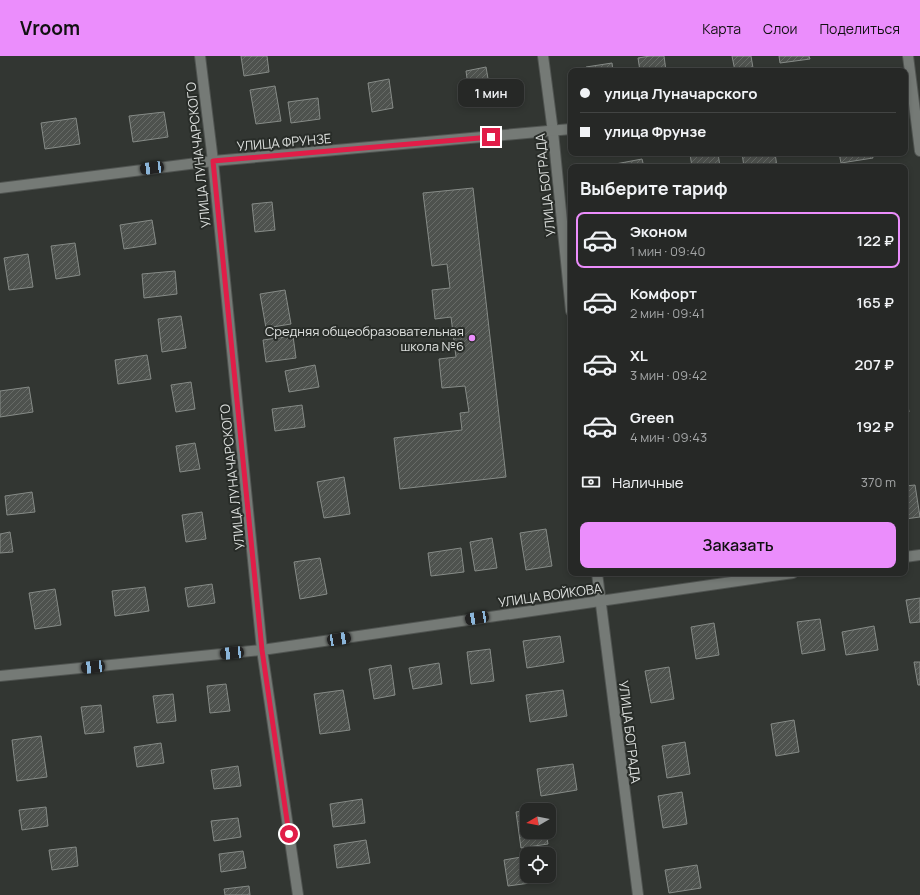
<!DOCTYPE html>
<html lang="ru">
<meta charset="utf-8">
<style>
body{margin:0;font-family:Manrope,sans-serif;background:#2e302e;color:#f1f3f6;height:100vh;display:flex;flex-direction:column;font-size:15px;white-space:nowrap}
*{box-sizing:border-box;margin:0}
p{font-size:13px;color:#a4a6a7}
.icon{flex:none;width:22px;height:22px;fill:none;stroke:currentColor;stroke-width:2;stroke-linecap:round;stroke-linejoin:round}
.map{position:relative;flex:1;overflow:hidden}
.details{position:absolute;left:568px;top:108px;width:340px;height:412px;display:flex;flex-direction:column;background:#262826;border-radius:8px;box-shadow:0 2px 6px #0003,0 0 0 1px #424443}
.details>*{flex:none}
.guide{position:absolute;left:568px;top:12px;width:340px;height:88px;border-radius:8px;box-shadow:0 2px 6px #0003,0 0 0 1px #424443;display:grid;align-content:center;height:88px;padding:0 12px;background:#262826}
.needle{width:26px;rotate:260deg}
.controls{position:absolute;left:520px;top:747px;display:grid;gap:8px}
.controls a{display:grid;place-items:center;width:36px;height:36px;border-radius:8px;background:#262826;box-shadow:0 2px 6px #0003,0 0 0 1px #424443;font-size:20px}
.end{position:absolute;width:18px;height:18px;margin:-9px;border:5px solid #e11d48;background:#fff;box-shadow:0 0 0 2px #fff}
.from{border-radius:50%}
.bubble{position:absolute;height:28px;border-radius:8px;background:#262826;box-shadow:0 2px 6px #0003,0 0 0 1px #424443;font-size:13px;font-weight:600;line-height:28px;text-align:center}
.car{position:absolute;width:12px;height:24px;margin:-12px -6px;border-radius:5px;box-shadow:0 0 3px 1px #0007;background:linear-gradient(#222 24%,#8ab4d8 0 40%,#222 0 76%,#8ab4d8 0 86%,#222 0)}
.guide b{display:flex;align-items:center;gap:14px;height:38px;font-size:15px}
.guide b+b{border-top:1px solid #424443}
.guide i{width:10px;height:10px;background:#f1f3f6}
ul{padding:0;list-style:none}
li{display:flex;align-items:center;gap:12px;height:56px;margin:0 8px 6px;padding:0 4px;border:2px solid transparent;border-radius:8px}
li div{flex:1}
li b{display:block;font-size:15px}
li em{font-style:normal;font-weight:600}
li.selected{border-color:#eb8dfc}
li>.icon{width:36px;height:36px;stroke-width:1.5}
h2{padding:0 12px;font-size:18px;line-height:48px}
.pay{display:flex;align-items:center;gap:10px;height:44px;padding:0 12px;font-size:15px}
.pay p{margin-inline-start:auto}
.button{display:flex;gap:8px;margin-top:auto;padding:8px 12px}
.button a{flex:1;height:46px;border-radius:8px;background:#eb8dfc;color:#111;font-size:16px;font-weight:600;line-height:46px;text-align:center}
header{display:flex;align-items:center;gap:24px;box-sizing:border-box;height:56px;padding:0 20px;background:#eb8dfc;color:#111}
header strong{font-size:19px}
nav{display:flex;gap:22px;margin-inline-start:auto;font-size:14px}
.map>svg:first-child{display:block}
</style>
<header>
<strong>Vroom</strong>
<nav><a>Карта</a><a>Слои</a><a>Поделиться</a></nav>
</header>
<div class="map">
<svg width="920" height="839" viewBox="0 0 920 839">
<defs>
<pattern id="building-hatch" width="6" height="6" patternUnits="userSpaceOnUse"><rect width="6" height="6" fill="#4e524e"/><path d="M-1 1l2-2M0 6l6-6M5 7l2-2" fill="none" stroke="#676b67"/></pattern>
</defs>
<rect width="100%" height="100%" fill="#323632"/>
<g fill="url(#building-hatch)" stroke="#868b87">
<path d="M241 0H267L269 16 244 20Z"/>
<path d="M650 0H664L666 15H640L638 2Z"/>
<path d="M732 0H751L753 12 735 15Z"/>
<path d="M779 0H809L810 3 780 7Z"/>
<path d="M612 7 613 15H587L586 11Z"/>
<path d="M486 11 491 40 470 44 466 15Z"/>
<path d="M389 23 393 52 372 56 368 27Z"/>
<path d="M275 30 281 65 256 68 250 34Z"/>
<path d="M318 42 320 63 291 67 288 46Z"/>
<path d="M164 56 168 81 133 86 129 60Z"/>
<path d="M76 62 80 88 45 93 41 67Z"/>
<path d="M700 97H718L720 111H692L690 98Z"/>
<path d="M742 97H775L777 111H744Z"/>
<path d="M839 97H872L873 102 841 107Z"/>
<path d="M642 103 644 111H611L610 109Z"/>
<path d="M473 132 506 421 400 433 394 382 462 374 460 357 469 356 465 330 442 332 439 303 456 301 451 261 435 263 432 234 450 232 447 208 432 210 423 137Z"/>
<path d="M272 146 275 174 255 176 252 148Z"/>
<path d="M152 164 156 188 124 193 120 169Z"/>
<path d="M75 187 80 219 56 223 51 190Z"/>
<path d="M28 198 33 231 9 234 4 202Z"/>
<path d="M175 215 177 238 144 242 142 218Z"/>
<path d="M285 234 291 268 266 272 260 238Z"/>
<path d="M181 260 186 292 162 296 158 263Z"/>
<path d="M293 280 296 302 266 306 263 284Z"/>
<path d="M147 299 151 323 118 328 115 304Z"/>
<path d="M315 309 319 331 289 336 285 315Z"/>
<path d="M191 326 195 353 176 356 171 329Z"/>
<path d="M29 331 33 356 0 361V335Z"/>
<path d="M905 333 909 356 905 357Z"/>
<path d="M302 349 305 371 275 375 272 353Z"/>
<path d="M195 387 200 413 180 416 176 390Z"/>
<path d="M344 421 350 458 324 462 317 426Z"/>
<path d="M915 429 920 461 905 463V430Z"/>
<path d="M32 436 35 456 7 459 5 440Z"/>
<path d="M202 456 206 483 186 486 182 459Z"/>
<path d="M546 473 552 510 526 514 520 477Z"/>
<path d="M10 476 13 496 0 497V478Z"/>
<path d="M492 482 497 512 475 515 470 486Z"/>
<path d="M461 492 464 516 431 520 428 497Z"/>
<path d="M320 502 327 538 300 543 294 506Z"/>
<path d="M212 528 215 547 188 551 185 532Z"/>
<path d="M145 531 149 555 115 560 112 535Z"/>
<path d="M55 533 61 569 35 573 29 537Z"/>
<path d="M920 542V566L910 567 906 544Z"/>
<path d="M820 563 825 594 802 598 797 566Z"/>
<path d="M714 567 719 599 696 603 691 571Z"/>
<path d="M874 570 878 594 846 599 842 576Z"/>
<path d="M560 580 564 606 527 612 523 585Z"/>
<path d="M490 593 494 625 471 628 467 596Z"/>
<path d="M914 606H920V629H918Z"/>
<path d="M439 607 442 628 413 633 409 612Z"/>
<path d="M391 609 395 639 374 643 369 613Z"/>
<path d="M669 611 674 643 651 647 645 615Z"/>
<path d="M226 628 230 655 210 657 207 630Z"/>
<path d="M343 634 350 674 320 678 314 638Z"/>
<path d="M563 634 567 660 530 666 526 639Z"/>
<path d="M173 638 176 665 157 667 153 640Z"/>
<path d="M101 649 104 676 85 678 81 651Z"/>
<path d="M794 664 799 696 776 700 771 668Z"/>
<path d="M41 680 47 721 17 725 12 684Z"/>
<path d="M685 686 690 718 667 722 662 690Z"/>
<path d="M161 687 164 707 137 711 134 691Z"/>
<path d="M573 708 577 734 541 740 537 713Z"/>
<path d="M238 710 241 730 214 733 211 714Z"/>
<path d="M682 736 687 768 663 772 658 740Z"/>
<path d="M362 743 365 767 333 771 330 748Z"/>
<path d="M46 751 48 770 22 774 19 754Z"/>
<path d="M542 752V754H527V776H546L548 788 521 792 516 756Z"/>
<path d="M238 762 241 781 214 785 211 765Z"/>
<path d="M366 784 370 807 337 812 334 789Z"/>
<path d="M76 791 78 810 52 814 49 794Z"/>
<path d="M243 795 246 812 221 816 219 798Z"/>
<path d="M527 800V820H544L545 825 508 830 504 804Z"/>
<path d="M697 809 701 832 669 837 665 814Z"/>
<path d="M249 830 250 839H225L224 833Z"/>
</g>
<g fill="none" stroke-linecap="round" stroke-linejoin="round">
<defs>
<g id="street">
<path d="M200 0 213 105 262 594 298 839"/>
<path d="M543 0 553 76 571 255"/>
<path d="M908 0 920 95"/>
<path d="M0 132 213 105 571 73"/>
<path d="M905 501 920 499"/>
<path d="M597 517 638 839"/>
<path d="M0 620 262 594 793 517"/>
</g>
</defs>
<use href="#street" stroke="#505451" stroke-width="12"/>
<use href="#street" stroke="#757a76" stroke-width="10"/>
</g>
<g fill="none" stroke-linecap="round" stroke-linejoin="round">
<path stroke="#e11d48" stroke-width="5" d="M289 778 262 594 213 105 491 81"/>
</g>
<circle fill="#eb8dfc" stroke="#282c28" stroke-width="1.5" cx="472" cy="282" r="4"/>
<g text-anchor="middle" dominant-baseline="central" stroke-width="4" stroke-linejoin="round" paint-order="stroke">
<g font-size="13" fill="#dde0de" stroke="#282c28">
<text transform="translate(284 86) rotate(-5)">УЛИЦА ФРУНЗЕ</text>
<text transform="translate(198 99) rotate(-96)">УЛИЦА ЛУНАЧАРСКОГО</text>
<text transform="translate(545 129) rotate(-96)">УЛИЦА БОГРАДА</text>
<text transform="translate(232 421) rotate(-96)">УЛИЦА ЛУНАЧАРСКОГО</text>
<text transform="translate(550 539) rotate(-8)">УЛИЦА ВОЙКОВА</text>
<text transform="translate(630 676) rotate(83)">УЛИЦА БОГРАДА</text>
</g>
<g font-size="13" fill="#dde0de" stroke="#282c28" text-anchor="end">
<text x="464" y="275">Средняя общеобразовательная<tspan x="464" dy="15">школа №6</tspan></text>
</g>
</g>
</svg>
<div class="controls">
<a><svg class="needle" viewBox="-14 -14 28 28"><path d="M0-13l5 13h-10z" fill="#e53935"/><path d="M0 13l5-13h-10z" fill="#a4a6a7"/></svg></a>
<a><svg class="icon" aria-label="locate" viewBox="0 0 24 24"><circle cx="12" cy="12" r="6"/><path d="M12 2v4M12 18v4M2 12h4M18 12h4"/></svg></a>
</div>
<i class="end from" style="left:289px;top:778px"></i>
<i class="end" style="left:491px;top:81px"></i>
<div class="bubble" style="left:458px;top:23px;width:66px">1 мин</div>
<i class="car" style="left:152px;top:112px;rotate:263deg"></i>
<i class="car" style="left:477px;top:562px;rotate:261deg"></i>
<i class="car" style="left:339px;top:583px;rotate:81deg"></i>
<i class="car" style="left:232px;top:597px;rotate:264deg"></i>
<i class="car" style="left:93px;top:611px;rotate:264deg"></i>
<div class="guide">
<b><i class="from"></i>улица Луначарского</b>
<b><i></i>улица Фрунзе</b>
</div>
<section class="details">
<h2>Выберите тариф</h2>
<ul>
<li class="selected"><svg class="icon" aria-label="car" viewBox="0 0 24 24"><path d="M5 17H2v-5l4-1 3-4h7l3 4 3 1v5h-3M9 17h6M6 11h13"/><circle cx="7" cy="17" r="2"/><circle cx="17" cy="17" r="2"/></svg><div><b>Эконом</b><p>1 мин · 09:40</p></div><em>122 ₽</em></li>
<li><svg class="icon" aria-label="car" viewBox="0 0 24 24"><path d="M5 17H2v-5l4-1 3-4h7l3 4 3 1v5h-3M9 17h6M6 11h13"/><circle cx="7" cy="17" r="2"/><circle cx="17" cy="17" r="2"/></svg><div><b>Комфорт</b><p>2 мин · 09:41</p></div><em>165 ₽</em></li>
<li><svg class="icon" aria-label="car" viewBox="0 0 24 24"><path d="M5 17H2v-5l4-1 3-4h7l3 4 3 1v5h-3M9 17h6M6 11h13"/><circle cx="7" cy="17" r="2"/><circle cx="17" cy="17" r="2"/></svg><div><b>XL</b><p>3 мин · 09:42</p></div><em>207 ₽</em></li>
<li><svg class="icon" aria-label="car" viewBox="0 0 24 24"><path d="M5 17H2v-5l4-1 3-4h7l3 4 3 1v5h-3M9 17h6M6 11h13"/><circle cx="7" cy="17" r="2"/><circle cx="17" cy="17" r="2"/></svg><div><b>Green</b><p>4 мин · 09:43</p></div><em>192 ₽</em></li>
</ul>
<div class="pay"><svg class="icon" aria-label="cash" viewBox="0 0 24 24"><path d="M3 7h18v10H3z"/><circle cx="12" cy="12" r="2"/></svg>Наличные<p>370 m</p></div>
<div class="button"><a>Заказать</a></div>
</section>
</div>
